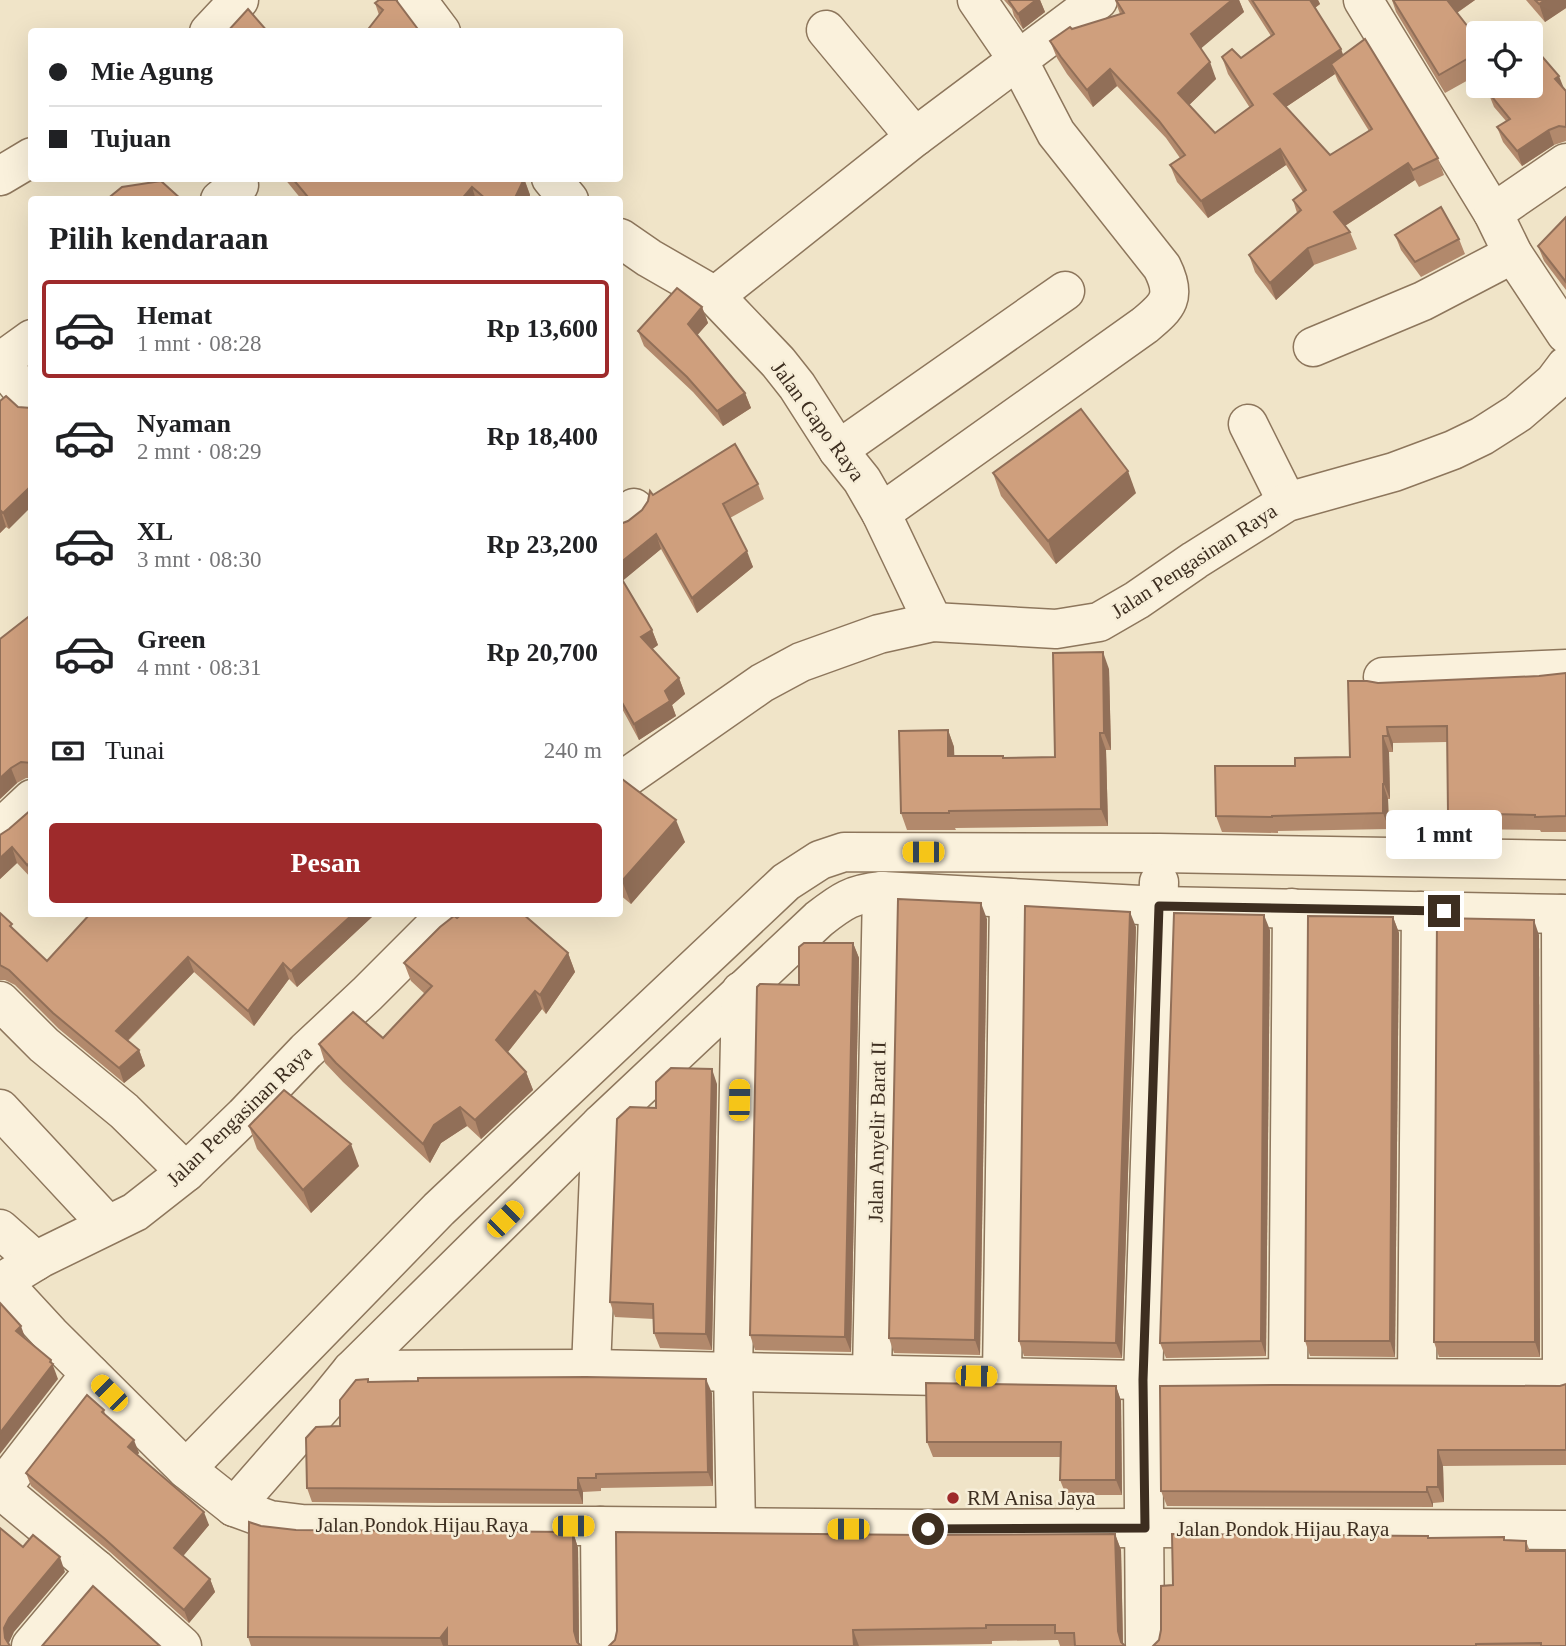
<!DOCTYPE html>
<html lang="id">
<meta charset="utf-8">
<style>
body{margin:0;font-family:"Times New Roman",serif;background:#f6f6f6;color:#202124;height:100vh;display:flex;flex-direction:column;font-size:26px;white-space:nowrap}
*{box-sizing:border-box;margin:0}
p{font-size:23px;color:#757577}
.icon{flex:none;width:38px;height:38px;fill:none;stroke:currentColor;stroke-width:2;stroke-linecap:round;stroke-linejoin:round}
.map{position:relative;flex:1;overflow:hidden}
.side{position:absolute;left:28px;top:196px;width:595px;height:721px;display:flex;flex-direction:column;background:#fff;border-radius:7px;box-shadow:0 7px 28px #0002}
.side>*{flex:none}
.banner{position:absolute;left:28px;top:28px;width:595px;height:154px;border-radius:7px;box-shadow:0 7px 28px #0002;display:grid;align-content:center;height:154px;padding:0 21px;background:#fff}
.fabs{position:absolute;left:1466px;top:21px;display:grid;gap:14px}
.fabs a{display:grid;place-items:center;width:77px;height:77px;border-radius:7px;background:#fff;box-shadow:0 7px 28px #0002;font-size:35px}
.end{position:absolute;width:32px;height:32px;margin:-16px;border:9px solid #3d2e20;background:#fff;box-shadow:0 0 0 4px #fff}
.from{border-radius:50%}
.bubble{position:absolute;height:49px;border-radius:7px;background:#fff;box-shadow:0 7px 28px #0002;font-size:23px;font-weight:700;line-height:49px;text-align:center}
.car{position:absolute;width:21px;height:42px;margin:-21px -10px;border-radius:9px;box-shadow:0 0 5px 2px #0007;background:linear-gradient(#f5c518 24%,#345 0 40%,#f5c518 0 76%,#345 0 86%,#f5c518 0)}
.banner b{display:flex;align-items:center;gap:24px;height:66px;font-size:26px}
.banner b+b{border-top:2px solid #e0e0e0}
.banner i{width:18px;height:18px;background:#202124}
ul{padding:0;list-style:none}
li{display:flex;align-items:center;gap:21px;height:98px;margin:0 14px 10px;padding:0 7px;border:4px solid transparent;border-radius:7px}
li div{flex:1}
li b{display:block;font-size:26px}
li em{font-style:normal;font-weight:700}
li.current{border-color:#9e2a2b}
li>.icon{width:63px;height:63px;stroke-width:1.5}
h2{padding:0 21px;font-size:32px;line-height:84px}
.pay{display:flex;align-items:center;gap:18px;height:77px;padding:0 21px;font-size:26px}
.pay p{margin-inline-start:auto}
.button{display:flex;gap:14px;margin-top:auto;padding:14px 21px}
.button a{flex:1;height:80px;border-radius:7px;background:#9e2a2b;color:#fff;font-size:28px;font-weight:700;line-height:80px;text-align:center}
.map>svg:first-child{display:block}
</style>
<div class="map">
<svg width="1566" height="1646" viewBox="0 0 1566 1646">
<rect width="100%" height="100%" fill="#f0e4c8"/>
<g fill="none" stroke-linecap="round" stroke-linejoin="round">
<defs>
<g id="minor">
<path d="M417 0 441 32"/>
<path d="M1363 0 1493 213 1513 254 1566 334"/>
<path d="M826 30 915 137"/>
<path d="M209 32 239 0"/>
<path d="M0 176 32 157"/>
<path d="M551 178 569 200"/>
<path d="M220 200 239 185"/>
<path d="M1493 213 1566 163"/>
<path d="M620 238 649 258 715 296 778 362 797 386 838 450 862 480 881 513 933 622"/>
<path d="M715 296 915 137 1098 0"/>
<path d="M1313 347 1423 301 1513 254"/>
<path d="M0 362 32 402"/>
<path d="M0 362 32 339"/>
<path d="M1248 424 1287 502"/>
<path d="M838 450 1065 291"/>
<path d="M881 513 1145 325C1168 306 1177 297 1162 267L1056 133 1018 60 977 0"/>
<path d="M620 519 634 508"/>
<path d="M1383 677 1566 669"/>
<path d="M620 782 762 683 801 662 879 634 933 622 1056 629 1099 622 1137 600 1195 560 1287 502 1394 472 1453 450 1482 436 1518 413 1554 382 1566 366"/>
<path d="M0 829 32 799"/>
<path d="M1561 914 1562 1378"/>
<path d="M0 1001 44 1045 124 1111 186 1172"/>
<path d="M0 1109 107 1224"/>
<path d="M0 1229 36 1261"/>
<path d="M2 1282 50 1334 186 1469 234 1507 270 1520 302 1524 435 1526H600L928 1529 1145 1528 1566 1530"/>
<path d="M0 1283 41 1258 135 1212 186 1172 244 1116 306 1051 367 994 432 929 451 914"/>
<path d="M591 1369 601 1124"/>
<path d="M352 1370 591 1369 1143 1380 1288 1378 1566 1379"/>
<path d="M872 1374 882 891"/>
<path d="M1002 1377 1009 898"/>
<path d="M1288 1378 1292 908"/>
<path d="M1417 1378 1421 911"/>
<path d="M186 1469 439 1209 786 882 820 860 844 852 1160 853 1566 860"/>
<path d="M0 1489 96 1569 182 1646"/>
<path d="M0 1490 90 1374"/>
<path d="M234 1507 326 1402 352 1370 601 1124 819 919C842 901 852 894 882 891L1159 906 1566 914"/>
<path d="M600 1526 601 1646"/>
<path d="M736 1528 733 1371 741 991"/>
<path d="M31 1646 96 1569"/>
<path d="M1145 1646 1143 1380 1159 882"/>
</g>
</defs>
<use href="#minor" stroke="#8d765c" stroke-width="41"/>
<use href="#minor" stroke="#faf1dc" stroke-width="38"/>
</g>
<g fill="#b2896c" fill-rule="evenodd">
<path d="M1004 0H1040L1045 12 1023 29 1014 16 1012 9Z"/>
<path d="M1115 0H1239L1244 12 1201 48 1216 79 1189 105 1215 133 1250 108 1228 74 1222 57 1241 58 1271 36 1248 0H1318L1320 4 1315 8 1341 49 1343 55 1438 158 1444 175 1419 187 1415 180 1345 226 1350 232 1357 249 1314 265 1276 300 1255 272 1249 255 1297 213 1293 200 1303 192 1286 165 1208 218 1177 182 1170 165 1180 158 1166 138 1117 86 1093 107 1067 74 1057 58 1050 41 1072 29 1120 14ZM1335 74 1338 81 1369 131 1330 155 1286 107Z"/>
<path d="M1392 0H1475L1457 13 1479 41V74L1445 93 1396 12Z"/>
<path d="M1526 0H1566V8L1545 22Z"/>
<path d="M375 3 418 29 379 15Z"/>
<path d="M1563 88 1566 91V141L1554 145 1522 166 1503 142 1497 127 1506 121 1494 107 1488 92Z"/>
<path d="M284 178H524L530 195 528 200H302Z"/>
<path d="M1566 217V290L1544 261 1538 246Z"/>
<path d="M1395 235 1459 239 1465 254 1421 277 1401 250Z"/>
<path d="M702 307 708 323 697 335 745 393 751 408 723 426 693 392 644 346 638 331Z"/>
<path d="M0 401 9 529 6 527 0 533Z"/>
<path d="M993 473 1136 493 1056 564 1001 496Z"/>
<path d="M758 484 764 499 730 518 753 567 697 613 661 549 622 581 652 630 658 645 652 649 679 678 685 694 672 705 676 716 639 740 620 705V706V524L628 521 642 510 653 495Z"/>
<path d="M32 614V778H26L17 783 0 799 26 619Z"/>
<path d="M1109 669 1111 750H1106L1108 826 955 828 956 830H907L901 813 948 730 954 747V756H1003L1004 758 1055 757Z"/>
<path d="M1566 673V832H1541L1540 830 1454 829 1448 813 1447 742 1393 743V752H1389L1390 799H1388L1389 829 1278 831V833L1222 832 1216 816 1295 766 1350 757 1378 683 1539 676Z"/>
<path d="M620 779 685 842 631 904 620 895Z"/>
<path d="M32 809V879L17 863 0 879V835L9 829Z"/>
<path d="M0 913 14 930 47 961 373 916 297 987 289 979 254 1026 194 972 128 1041 139 1050 145 1066 124 1083 59 1029 15 985 5 980H0Z"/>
<path d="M1393 917 1399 933 1395 1357 1310 1356 1305 1341Z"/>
<path d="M457 918 568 953 575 972 546 1014 542 1009 508 1052 526 1072 533 1090 481 1139 467 1126 441 1143 430 1163 343 1082 325 1063 319 1044 383 1038 425 994 411 981 404 963Z"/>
<path d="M987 919 980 1355 894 1353 889 1338Z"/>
<path d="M1136 927 1122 1358 1024 1356 1019 1341Z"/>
<path d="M1270 930 1266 1356 1166 1358 1160 1343Z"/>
<path d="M1539 935 1540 1357H1439L1434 1342Z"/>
<path d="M853 943 859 958 851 1352 755 1350 750 1335 799 985Z"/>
<path d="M717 1084 712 1350 660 1348 654 1333V1319L615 1317 610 1302 656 1108Z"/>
<path d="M249 1126 359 1166 311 1213 257 1149Z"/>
<path d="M368 1379 369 1382 712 1393 713 1486 601 1488V1491L583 1492V1504L312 1502 307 1488 340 1426Z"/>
<path d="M1566 1384V1465L1443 1466 1444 1502 1433 1503V1507L1167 1506 1161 1491Z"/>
<path d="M1116 1386 1121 1401 1122 1495H1066L1060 1480 1061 1457H933L927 1442Z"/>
<path d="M104 1410 105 1414 139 1453 137 1455 209 1525 183 1556 210 1579 215 1592 189 1623 110 1552 31 1486 26 1473Z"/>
<path d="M261 1526 296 1530 573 1532 578 1548 579 1644 581 1646H251L248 1637Z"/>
<path d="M1115 1534 1121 1550 1123 1644 1125 1646H1060L1058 1640 992 1641V1644L859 1646H609L922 1535Z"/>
<path d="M1428 1538 1526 1541 1566 1646H1153L1159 1640 1173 1585Z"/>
</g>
<g fill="#916f58">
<path d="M1036 0H1040L1045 12 1023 29 1018 14Z"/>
<path d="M1232 0H1239L1244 12 1198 51 1191 34Z"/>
<path d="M1308 0H1318L1320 4 1312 10Z"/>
<path d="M1446 0H1475L1452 16Z"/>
<path d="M1545 0H1566V8L1545 22 1539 4Z"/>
<path d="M1341 49 1347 66 1331 64 1335 74 1280 111 1274 94Z"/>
<path d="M1210 62 1216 79 1184 110 1178 93Z"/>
<path d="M1110 69 1117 86 1093 107 1087 90Z"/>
<path d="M1559 76 1565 91 1555 79Z"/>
<path d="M1549 130 1554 145 1522 166 1517 151Z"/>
<path d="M1280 149 1286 165 1208 218 1201 201Z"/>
<path d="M1408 163 1415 180 1340 229 1334 212Z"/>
<path d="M524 179 530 195 528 200H514Z"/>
<path d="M472 187 476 200H461Z"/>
<path d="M1308 248 1314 265 1276 300 1270 283Z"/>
<path d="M702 307 708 323 694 339 688 324Z"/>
<path d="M745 393 751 408 723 426 717 411Z"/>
<path d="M1128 471 1136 493 1056 564 1048 541Z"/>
<path d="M32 485V506L9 529 3 513Z"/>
<path d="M1 511 6 527 0 533V512Z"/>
<path d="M656 534 661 549 620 583V563Z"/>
<path d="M747 551 753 567 697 613 692 598Z"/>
<path d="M652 630 658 645 647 653 641 637Z"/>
<path d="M1103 652 1109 669 1111 750 1104 733Z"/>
<path d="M679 678 685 694 672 705 676 716 639 740 634 724 665 691Z"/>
<path d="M1387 727 1393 743V752L1388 736Z"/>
<path d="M948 730 954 747 955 774 948 756Z"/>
<path d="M1100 733 1106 750 1108 826 1101 809Z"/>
<path d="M1383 736 1389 752 1390 799 1384 784Z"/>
<path d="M11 768 17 783 0 799V778Z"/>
<path d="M1383 784 1388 799 1389 829 1383 813Z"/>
<path d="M676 820 685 842 631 904 622 881Z"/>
<path d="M12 847 17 863 0 879V858Z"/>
<path d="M32 861V878L27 865Z"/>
<path d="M981 903 987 919 980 1355 975 1340Z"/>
<path d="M1130 912 1136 927 1122 1358 1116 1343Z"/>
<path d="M353 914H372L373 916 297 987 291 971Z"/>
<path d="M1264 915 1270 930 1266 1356 1261 1341Z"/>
<path d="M1393 917 1399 933 1395 1357 1390 1341Z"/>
<path d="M1534 920 1539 935 1540 1357 1535 1342Z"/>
<path d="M853 943 859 958 851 1352 845 1337Z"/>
<path d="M568 953 575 972 546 1014 540 995Z"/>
<path d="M188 957 194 972 122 1046 116 1031Z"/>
<path d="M283 963 289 979 254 1026 248 1011Z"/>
<path d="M535 991 542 1009 503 1058 496 1040Z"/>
<path d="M139 1050 145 1066 124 1083 119 1068Z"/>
<path d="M712 1069 717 1084 712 1350 706 1334Z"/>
<path d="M526 1072 533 1090 481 1139 475 1120Z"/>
<path d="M460 1107 467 1126 441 1143 430 1163 423 1144 434 1125Z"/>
<path d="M351 1144 359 1166 311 1213 303 1190Z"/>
<path d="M21 1326 26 1340 16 1331Z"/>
<path d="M51 1360 58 1379 0 1454V1433Z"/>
<path d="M706 1379 712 1393 713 1486 708 1472Z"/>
<path d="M1116 1386 1121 1401 1122 1495 1116 1480Z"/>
<path d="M134 1440 139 1453 133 1460 128 1447Z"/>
<path d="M1438 1450 1443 1466 1444 1502 1438 1487Z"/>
<path d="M578 1478 583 1492V1504L578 1490Z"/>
<path d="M1427 1487 1433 1503V1507L1427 1492Z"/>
<path d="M204 1512 209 1525 179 1561 174 1548Z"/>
<path d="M573 1532 578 1548 579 1646 574 1631Z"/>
<path d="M1115 1534 1121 1550 1123 1646 1118 1631Z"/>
<path d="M60 1557 65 1572 14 1632 9 1643 10 1646 5 1638 4 1628 9 1618Z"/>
<path d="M210 1579 215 1592 189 1623 184 1610Z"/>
<path d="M447 1629 452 1646H443L440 1638Z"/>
<path d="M853 1630 859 1646H854Z"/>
</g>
<g fill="#cf9f7d" stroke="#916f58" stroke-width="2">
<path d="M379 0H396L420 32H366L383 10 375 3Z"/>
<path d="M1009 0H1036L1018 14 1009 1Z"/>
<path d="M1116 0H1232L1191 34 1210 62 1178 93 1215 133 1253 105 1222 57 1232 49 1241 58 1274 34 1252 0H1310L1341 49 1274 94 1330 155 1372 129 1331 64 1365 39 1438 158 1413 170 1408 163 1334 212 1350 232 1308 248 1270 283 1249 255 1301 210 1293 200 1306 190 1280 149 1201 201 1170 165 1185 155 1159 121 1110 69 1087 90 1061 57 1050 41 1070 27 1072 29 1124 13Z"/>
<path d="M1393 0H1447L1479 41V52L1439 75Z"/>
<path d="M1535 0H1545L1539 4Z"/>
<path d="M248 9 268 32H227Z"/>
<path d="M1539 53 1559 76 1555 79 1566 91V127L1559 126 1549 130 1517 151 1497 127 1510 119 1488 92 1496 86H1531V59Z"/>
<path d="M292 178H524V179L514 200H487L472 187 461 200H306L308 197Z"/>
<path d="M161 181 182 200H106L122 187Z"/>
<path d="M1441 207 1459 239 1415 262 1395 235Z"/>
<path d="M1566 217V282L1538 246Z"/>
<path d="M677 288 702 307 688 324 745 393 717 411 687 377 638 331Z"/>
<path d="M6 396 18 407 31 408 32 409V485L3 513 1 511 0 512V401Z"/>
<path d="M1081 409 1128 471 1048 541 993 473Z"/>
<path d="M735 444 758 484 723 504 747 551 692 598 656 534 620 563V524L628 521 642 510 648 501 650 491 653 495Z"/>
<path d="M620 576 652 630 641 637 679 678 665 691 670 701 634 724 620 699Z"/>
<path d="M32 614V763L21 762 11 768 0 778V639Z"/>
<path d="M1103 652 1104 733H1100L1101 809 949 811V813H901L899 731 948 730V756H1003V758L1055 757 1053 653Z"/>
<path d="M1566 673V816L1535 817V815L1448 813 1447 726 1387 727 1388 736H1383L1384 784H1383V813L1272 816V817L1216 816 1215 766H1295V758L1350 757 1348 681H1367L1378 683 1539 676Z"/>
<path d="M620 779H622L676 820 622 881 620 879Z"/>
<path d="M32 809V861L27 865 12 847 0 858V835L9 829Z"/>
<path d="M898 899 981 903 975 1340 889 1338Z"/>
<path d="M1025 906 1130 912 1116 1343 1019 1341Z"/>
<path d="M0 913 12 924 10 926 47 961 90 914H353L291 971 283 963 248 1011 188 957 116 1031 139 1050 119 1068 53 1013 9 970 0 965Z"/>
<path d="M1174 913 1264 915 1261 1341 1160 1343Z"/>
<path d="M462 914H523L568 953 540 995 535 991 496 1040 526 1072 475 1120 460 1107 434 1125 423 1144 336 1063 319 1044 353 1012 383 1038 432 986 404 963 440 927 454 916 457 918Z"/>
<path d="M1308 916 1393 917 1390 1341H1305Z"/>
<path d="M1437 918 1534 920 1535 1342H1434Z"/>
<path d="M804 943H853L845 1337 750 1335 757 987 760 984 799 985V947Z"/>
<path d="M671 1068 712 1069 706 1334 654 1333 653 1304 610 1302 617 1119 630 1107 656 1108V1082Z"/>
<path d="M284 1090 351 1144 303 1190 249 1126Z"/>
<path d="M0 1303 21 1326 16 1331 51 1360 50 1362 53 1364 0 1433Z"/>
<path d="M586 1377 706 1379 708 1472 596 1474V1478H578V1490L307 1488 306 1438 316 1427 340 1426V1400L356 1380 368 1379V1382L418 1381V1378Z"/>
<path d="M926 1383 1116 1386V1480H1060L1061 1442H927Z"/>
<path d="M1566 1384V1450H1438V1487H1427V1492L1161 1491 1160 1386 1283 1385 1560 1386Z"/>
<path d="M87 1395 104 1410 102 1412 134 1440 128 1447 204 1512 174 1548 210 1579 184 1610 105 1539 26 1473Z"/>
<path d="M249 1522 261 1526 296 1530 573 1532 574 1631 577 1642 581 1646H447V1629L440 1638 248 1637Z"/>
<path d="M0 1528 23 1547 33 1535 60 1557 9 1618 4 1628 5 1638 10 1646H0Z"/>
<path d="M616 1532 922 1535 1115 1534 1118 1631 1121 1642 1125 1646H1075L1074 1633H1055V1625H986V1628L853 1630 854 1646H609L615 1640 617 1631Z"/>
<path d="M1172 1534 1428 1536V1538L1504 1537V1540L1526 1541V1551H1566V1646H1541V1643L1476 1644V1646H1153L1159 1640 1161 1630V1586L1173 1585Z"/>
<path d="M93 1586 160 1646H42Z"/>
</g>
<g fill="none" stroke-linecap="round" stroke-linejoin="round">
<path stroke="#3d2e20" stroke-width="9" d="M928 1529 1145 1528 1143 1380 1159 906 1444 911"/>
</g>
<circle fill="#9e2a2b" stroke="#f7eed8" stroke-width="2.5" cx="953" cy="1498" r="7"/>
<g text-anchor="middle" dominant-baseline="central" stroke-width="5" stroke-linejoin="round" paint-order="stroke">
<g font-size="21" fill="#3d2e20" stroke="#f7eed8">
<text transform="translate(818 421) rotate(54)">Jalan Gapo Raya</text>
<text transform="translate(1194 561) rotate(-33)">Jalan Pengasinan Raya</text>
<text transform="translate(239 1116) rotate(-44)">Jalan Pengasinan Raya</text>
<text transform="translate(877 1132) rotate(-89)">Jalan Anyelir Barat II</text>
<text x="422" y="1525">Jalan Pondok Hijau Raya</text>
<text x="1283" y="1529">Jalan Pondok Hijau Raya</text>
</g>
<g font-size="21" fill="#3d2e20" stroke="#f7eed8" text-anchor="start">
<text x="967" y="1498">RM Anisa Jaya</text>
</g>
</g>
</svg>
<div class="fabs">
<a><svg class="icon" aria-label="locate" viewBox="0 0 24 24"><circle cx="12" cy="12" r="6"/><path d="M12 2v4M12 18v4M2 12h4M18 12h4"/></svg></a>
</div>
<i class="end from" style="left:928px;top:1529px"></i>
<i class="end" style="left:1444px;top:911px"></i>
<div class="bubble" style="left:1386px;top:810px;width:116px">1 mnt</div>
<i class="car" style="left:923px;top:852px;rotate:270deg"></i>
<i class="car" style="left:739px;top:1100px;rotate:1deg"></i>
<i class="car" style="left:505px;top:1219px;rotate:45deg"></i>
<i class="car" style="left:976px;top:1376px;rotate:91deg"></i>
<i class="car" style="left:109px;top:1393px;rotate:315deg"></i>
<i class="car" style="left:573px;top:1526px;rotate:90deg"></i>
<i class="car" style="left:848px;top:1529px;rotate:270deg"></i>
<div class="banner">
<b><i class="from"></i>Mie Agung</b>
<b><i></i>Tujuan</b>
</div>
<section class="side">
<h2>Pilih kendaraan</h2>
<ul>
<li class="current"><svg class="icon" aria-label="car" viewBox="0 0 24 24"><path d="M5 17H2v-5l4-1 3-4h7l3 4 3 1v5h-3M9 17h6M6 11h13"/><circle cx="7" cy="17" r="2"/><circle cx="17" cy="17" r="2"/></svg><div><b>Hemat</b><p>1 mnt · 08:28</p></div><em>Rp 13,600</em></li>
<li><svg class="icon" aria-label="car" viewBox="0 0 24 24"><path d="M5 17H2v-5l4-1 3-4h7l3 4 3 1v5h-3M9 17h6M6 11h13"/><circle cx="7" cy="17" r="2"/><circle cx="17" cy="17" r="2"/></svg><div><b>Nyaman</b><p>2 mnt · 08:29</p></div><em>Rp 18,400</em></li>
<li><svg class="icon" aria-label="car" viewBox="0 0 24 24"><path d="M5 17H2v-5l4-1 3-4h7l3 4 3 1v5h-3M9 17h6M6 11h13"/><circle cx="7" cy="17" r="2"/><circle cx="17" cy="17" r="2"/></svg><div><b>XL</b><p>3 mnt · 08:30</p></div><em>Rp 23,200</em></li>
<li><svg class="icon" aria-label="car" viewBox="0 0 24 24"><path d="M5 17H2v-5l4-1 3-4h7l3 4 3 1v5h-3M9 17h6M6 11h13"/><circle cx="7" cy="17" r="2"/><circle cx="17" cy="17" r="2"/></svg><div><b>Green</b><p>4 mnt · 08:31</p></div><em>Rp 20,700</em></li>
</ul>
<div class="pay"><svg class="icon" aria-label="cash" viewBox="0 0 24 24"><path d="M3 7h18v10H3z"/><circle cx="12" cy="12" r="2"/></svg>Tunai<p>240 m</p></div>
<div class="button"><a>Pesan</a></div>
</section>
</div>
